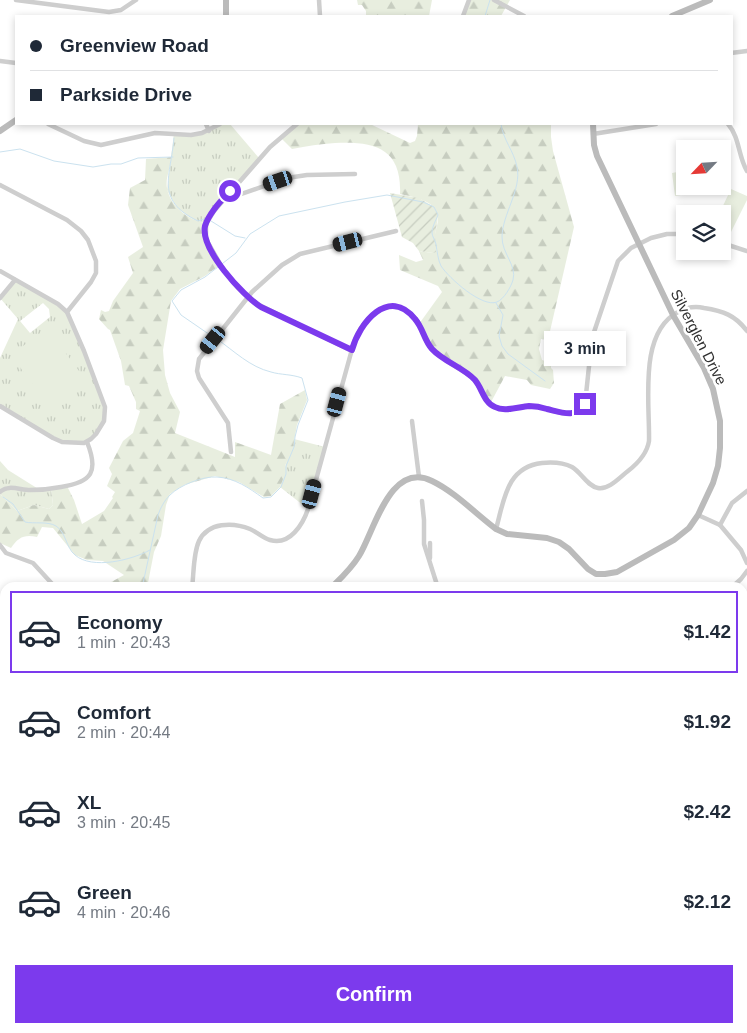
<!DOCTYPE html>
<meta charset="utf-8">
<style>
body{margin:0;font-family:Helvetica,sans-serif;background:#f6f6f7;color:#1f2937;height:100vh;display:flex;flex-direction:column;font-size:19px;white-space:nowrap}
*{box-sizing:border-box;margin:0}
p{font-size:16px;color:#747a83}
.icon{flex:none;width:28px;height:28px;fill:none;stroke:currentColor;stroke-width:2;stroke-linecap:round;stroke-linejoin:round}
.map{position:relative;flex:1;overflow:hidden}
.drawer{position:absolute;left:0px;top:582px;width:748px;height:451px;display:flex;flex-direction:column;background:#fff;border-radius:15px 15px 0 0;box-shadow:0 2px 8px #0003}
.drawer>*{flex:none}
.hud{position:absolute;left:15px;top:15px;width:718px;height:110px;border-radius:0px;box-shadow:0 2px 8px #0003;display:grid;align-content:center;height:110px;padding:0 15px;background:#fff}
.needle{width:32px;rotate:245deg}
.fabs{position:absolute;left:676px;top:140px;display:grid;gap:10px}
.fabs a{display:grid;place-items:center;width:55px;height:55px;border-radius:0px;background:#fff;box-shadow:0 2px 8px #0003;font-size:25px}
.end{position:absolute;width:22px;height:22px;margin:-11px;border:6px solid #7c3aed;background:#fff;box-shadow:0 0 0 2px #fff}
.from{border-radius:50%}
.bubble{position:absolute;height:35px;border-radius:0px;background:#fff;box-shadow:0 2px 8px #0003;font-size:16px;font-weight:600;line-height:35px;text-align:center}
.car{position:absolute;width:15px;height:30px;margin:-15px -8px;border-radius:6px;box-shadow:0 0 4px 1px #0007;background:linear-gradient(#222 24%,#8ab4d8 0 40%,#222 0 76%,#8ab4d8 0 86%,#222 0)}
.hud b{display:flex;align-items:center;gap:18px;height:48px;font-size:19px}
.hud b+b{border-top:1px solid #e0e1e3}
.hud i{width:12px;height:12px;background:#1f2937}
ul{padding:9px 0 0;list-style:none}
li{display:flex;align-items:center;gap:15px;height:82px;margin:0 10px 8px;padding:0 5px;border:2px solid transparent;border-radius:0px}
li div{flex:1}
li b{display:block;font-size:19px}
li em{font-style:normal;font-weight:600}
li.on{border-color:#7c3aed}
li>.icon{width:45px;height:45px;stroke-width:1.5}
.action{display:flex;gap:10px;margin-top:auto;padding:10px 15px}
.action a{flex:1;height:58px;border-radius:0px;background:#7c3aed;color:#fff;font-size:20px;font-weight:600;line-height:58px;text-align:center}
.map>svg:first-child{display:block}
</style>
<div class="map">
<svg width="747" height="1033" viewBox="0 0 747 1033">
<defs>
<pattern id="grass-tufts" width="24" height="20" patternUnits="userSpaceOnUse" patternTransform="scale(1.25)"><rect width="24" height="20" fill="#e8eedf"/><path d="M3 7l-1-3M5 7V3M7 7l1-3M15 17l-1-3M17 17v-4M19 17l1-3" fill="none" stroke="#c7cdc0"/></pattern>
<pattern id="forest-firs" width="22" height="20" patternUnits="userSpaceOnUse" patternTransform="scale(1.25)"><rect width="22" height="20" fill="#e8eedf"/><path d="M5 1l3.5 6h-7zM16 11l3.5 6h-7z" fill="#c7cdc0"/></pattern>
<pattern id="garden-furrows" width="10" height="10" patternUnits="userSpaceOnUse" patternTransform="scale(1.25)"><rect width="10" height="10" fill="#e8eedf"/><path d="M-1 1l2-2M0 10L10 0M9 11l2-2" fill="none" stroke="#c7cdc0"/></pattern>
</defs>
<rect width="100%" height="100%" fill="#fff"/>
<g fill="url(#grass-tufts)" fill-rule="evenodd">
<path d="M220 124H230L259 158 206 223 198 222 191 218 177 208 167 190 174 133 191 135Z"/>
<path d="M16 280 68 312 105 405 103 424 87 442 65 443 0 406V358L18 319 0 298ZM43 303 49 309 50 317 30 333 20 321Z"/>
<path d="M294 439 325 447 308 509 280 487C283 479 284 471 286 463 289 454 293 448 294 439Z"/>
<path d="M0 461 8 470 40 490 51 488 53 505 49 509 34 505 17 511 0 494Z"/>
<rect x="370" y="1029" width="73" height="4"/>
</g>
<g fill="url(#forest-firs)">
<path d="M357 0H432L429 16H366V11L362 5H358Z"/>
<path d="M470 0H510L501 16H464Z"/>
<path d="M297 124H370L410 143 415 141 417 136 418 124H551V137L553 151 574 227 548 340 541 339 539 349 542 360 551 363V368L553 370 554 383 550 389 531 385 527 380 505 376 490 404 479 384 433 350 419 324 442 292 438 286 400 270 399 255 416 262 423 260 419 251 433 253C437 244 434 242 435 234 436 229 438 223 438 218 437 200 413 197 400 194 402 148 374 141 335 143 320 144 307 146 292 149L280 137Z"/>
<path d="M171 157C171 168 165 178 167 188 170 206 189 221 206 223L204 231 220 265 205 276 180 289 171 301 163 350 165 375 170 393 180 412 175 433 235 457V442L271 455 280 404 305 390 307 400 297 425 293 447 285 466V474L280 487 271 496 264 497 239 482 215 476 184 485 170 494 166 505 161 536 154 552 147 588 102 587 124 575 103 561 87 560 75 555 53 528 42 527 37 537C25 534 18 537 11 548L0 543V494L17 511 34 505 49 509 53 505 51 488 67 486 74 500 82 524 104 511 113 498 112 497 115 492 107 486 112 474 109 468 123 441 133 433 140 411 136 409V402L129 386 125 385 121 361 110 330 108 329 99 319 101 310 105 312 109 311 113 301 133 273 128 257 143 247 128 205 130 188 145 180 146 159Z"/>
<path d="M5 1020V1029H166V1033H0V1023Z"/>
</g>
<g fill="#e8eedf">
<path d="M683 171 687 194 675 196 672 173Z"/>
<path d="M731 189 747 196V200L729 236 723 233 722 214H719Z"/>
<path d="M47 328 88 383 51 409 11 355Z"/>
</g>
<path fill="url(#garden-furrows)" d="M390 193 419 198 436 208 438 216 435 236 436 252 433 253 419 251 413 243 402 237Z"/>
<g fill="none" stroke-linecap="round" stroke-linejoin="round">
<g stroke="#cbe2ef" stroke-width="1">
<path d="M485 16 490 0"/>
<path d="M174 138C171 176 154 200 198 221L204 219 207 220"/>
<path d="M0 152 20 149 54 161 93 167 111 164H121L138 158 173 157"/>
<path d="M211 221 235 236 245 238"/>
<path d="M496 303 503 315 499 336 502 346 508 354 545 381"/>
<path d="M213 337 181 315 172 301 181 290 205 277 236 253 250 234 279 216 345 202 387 195 423 202 434 207 438 215C436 220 432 227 432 233 432 236 435 240 436 244 437 251 438 260 441 266 449 278 482 308 497 302 504 299 511 287 513 280 517 265 502 254 502 237 502 215 522 189 517 167 514 151 503 140 501 124"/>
<path d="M3 497 13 504 25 522C34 524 48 521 56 526 66 532 66 548 75 555 92 570 132 560 150 550"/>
<path d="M142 588 158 515C161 507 164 501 170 495 180 485 203 476 217 477 235 478 249 488 263 498L271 497 281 487 286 474V466L294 447 295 437 298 425 308 400 302 378C291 374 281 375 271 372 250 367 234 351 217 339"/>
<path d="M742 809H747"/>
<path d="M0 849 5 847"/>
<path d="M0 1029 5 1028"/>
<path d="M78 1029 91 1033"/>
<path d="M166 1033V1029"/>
<path d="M340 1033V1029"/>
</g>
<g stroke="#cecece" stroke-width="4.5">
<path d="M16 0 109 12 121 10 136 0"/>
<path d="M319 0 320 16"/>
<path d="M494 0 524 16"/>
<path d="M463 16 469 0"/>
<path d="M731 53 747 51"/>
<path d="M0 61 16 63"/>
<path d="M48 124 84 141 101 145 155 133 191 135 202 133 220 124"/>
<path d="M206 124 209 131"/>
<path d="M297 124 270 147 214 211 206 224V239L223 269 238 288 255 303 352 351"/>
<path d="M728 124C740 138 738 156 747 171"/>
<path d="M593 134 656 124"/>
<path d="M0 185 67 220 81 231 88 240 96 261V273L91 282 67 312"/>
<path d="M224 200 287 178 307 175 355 174"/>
<path d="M722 243 747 251"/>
<path d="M0 271 58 304 67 312 84 351 105 407 104 421 96 434 91 439 84 443 62 442 53 438 0 406"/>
<path d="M0 298 15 280"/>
<path d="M412 421 419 477"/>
<path d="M231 452 228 423 199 378 197 371 199 359 252 292 282 265 300 254 396 231"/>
<path d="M0 492C8 484 20 490 30 490 41 490 51 489 61 487 92 482 99 472 87 442"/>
<path d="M422 501 424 520V544L438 588"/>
<path d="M698 515 720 525 741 550 747 563"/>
<path d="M720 525 732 503 747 491"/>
<path d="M496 529C504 501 506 467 542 463 552 462 562 462 572 467 581 472 587 486 598 488 609 490 620 477 628 471 637 464 647 454 649 441 650 403 638 333 678 312 687 307 695 306 704 308 723 311 735 315 747 331"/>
<path d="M430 543V558"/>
<path d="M0 545 6 553 33 563 56 588"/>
<path d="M192 588C194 573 193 554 199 541 208 522 233 522 250 529 257 532 263 538 270 540 290 546 303 524 308 509L354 342C363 317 391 291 415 318 423 327 423 340 432 349 443 361 460 368 473 378 481 386 483 401 493 406 504 413 519 406 531 406 545 406 560 416 573 413 579 412 582 409 585 404L592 338 618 261 631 248 651 238 667 234H685"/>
<path d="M731 588 741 579 747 571"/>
<path d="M742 685 747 682"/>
<path d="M0 793 5 792"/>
<path d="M742 878 747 873"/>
<path d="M742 886 747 891"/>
<path d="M742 979 747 989"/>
<path d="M297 1029V1033"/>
<path d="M542 1029H565"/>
<path d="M587 1029V1033"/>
<path d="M631 1029 635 1033"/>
<path d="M714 1029 716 1033"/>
<path d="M222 1033V1029"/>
<path d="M464 1033V1029"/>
</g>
<g stroke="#bbb" stroke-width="6">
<path d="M226 0V16"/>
<path d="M672 16 710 0"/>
<path d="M0 131 16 120"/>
<path d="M331 588C341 578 351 569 359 556 374 532 390 460 432 481 455 492 476 514 496 529L507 534 547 538 559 542 569 549 588 569 596 574H605L617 572 674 540 689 528 698 515 713 483 718 466 720 448V421L713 389 704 368 673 315 597 156 594 145 593 124"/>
<path d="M0 689 5 691"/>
</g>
</g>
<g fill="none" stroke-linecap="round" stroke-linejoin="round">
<path stroke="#7c3aed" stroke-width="6" d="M230 191C221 201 209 213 205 226 200 249 243 296 261 307L352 350C359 323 389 286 415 319 423 328 424 340 432 349 444 362 463 367 475 380 482 388 484 403 495 407 504 412 518 407 529 406 535 406 541 407 547 409 560 412 577 419 585 404"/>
</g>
<g text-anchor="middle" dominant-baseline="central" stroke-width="5" stroke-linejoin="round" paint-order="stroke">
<g font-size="15" fill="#313131" stroke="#fff">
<text transform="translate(699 337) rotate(63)">Silverglen Drive</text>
</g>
</g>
</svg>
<div class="fabs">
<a><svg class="needle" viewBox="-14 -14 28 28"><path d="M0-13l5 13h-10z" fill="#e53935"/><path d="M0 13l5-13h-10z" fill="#747a83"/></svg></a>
<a><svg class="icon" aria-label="layers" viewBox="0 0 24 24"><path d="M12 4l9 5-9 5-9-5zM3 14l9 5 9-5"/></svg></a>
</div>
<i class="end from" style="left:230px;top:191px"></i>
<i class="end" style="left:585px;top:404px"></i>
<div class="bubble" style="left:544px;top:331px;width:82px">3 min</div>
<i class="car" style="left:278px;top:181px;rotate:251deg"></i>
<i class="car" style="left:348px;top:242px;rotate:256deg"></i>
<i class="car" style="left:213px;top:340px;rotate:219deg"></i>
<i class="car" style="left:337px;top:402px;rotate:15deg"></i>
<i class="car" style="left:312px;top:494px;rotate:15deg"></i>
<div class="hud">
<b><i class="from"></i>Greenview Road</b>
<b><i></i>Parkside Drive</b>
</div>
<section class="drawer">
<ul>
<li class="on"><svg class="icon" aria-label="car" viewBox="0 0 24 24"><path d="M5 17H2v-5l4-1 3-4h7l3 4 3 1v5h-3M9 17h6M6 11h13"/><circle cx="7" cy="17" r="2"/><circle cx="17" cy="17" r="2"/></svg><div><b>Economy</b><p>1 min · 20:43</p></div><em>$1.42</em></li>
<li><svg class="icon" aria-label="car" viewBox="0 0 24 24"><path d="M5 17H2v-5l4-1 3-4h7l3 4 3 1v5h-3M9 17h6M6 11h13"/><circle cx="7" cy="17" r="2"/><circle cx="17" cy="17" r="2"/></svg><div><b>Comfort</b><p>2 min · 20:44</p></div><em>$1.92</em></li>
<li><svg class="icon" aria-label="car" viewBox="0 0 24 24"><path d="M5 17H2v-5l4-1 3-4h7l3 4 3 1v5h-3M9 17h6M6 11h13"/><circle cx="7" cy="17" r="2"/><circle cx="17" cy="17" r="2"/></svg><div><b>XL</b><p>3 min · 20:45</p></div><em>$2.42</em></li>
<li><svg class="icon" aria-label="car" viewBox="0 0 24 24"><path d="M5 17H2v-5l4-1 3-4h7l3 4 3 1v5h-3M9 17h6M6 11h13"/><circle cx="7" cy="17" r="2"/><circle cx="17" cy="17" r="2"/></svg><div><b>Green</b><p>4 min · 20:46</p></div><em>$2.12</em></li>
</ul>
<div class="action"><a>Confirm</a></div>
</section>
</div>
